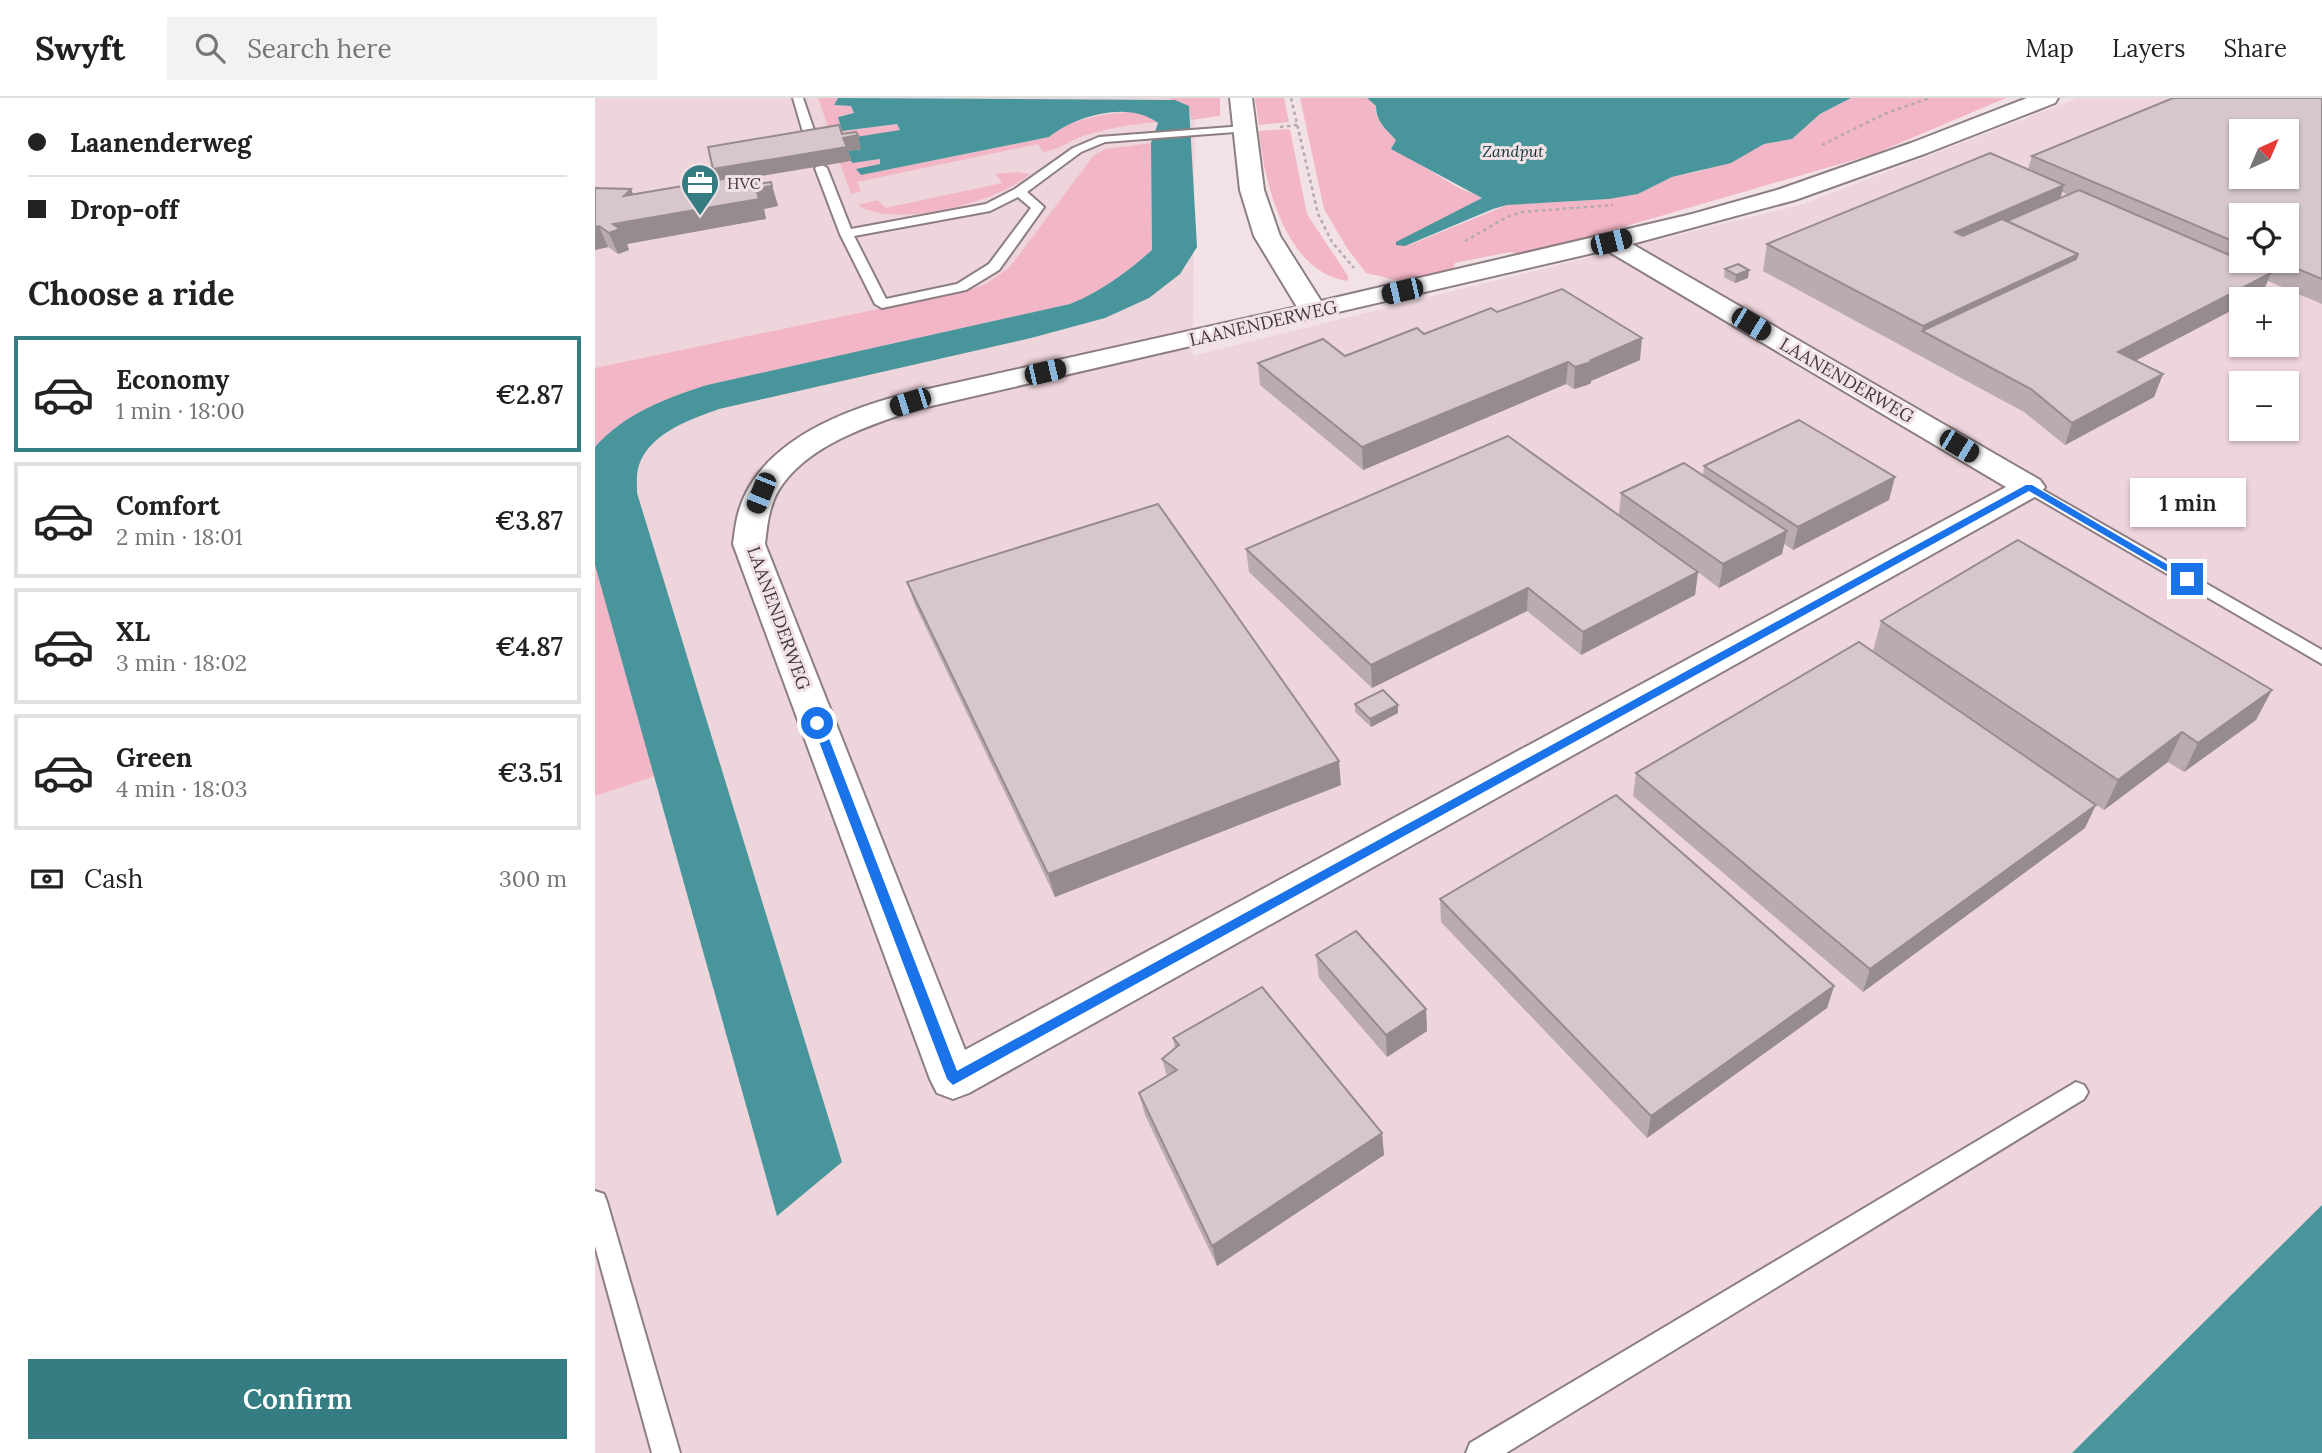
<!DOCTYPE html>
<meta charset="utf-8">
<style>
body{margin:0;font-family:Lora,serif;background:#f2f2f2;color:#222;height:100vh;display:flex;flex-direction:column;font-size:26px;white-space:nowrap}
*{box-sizing:border-box;margin:0}
p{font-size:23px;color:#767676}
.icon{flex:none;width:38px;height:38px;fill:none;stroke:currentColor;stroke-width:2;stroke-linecap:round;stroke-linejoin:round}
.map{position:relative;flex:1;overflow:hidden}
.panel{display:flex;flex-direction:column;background:#fff;width:595px}
.panel>*{flex:none}
.hud{display:grid;align-content:center;height:154px;padding:0 28px;background:#fff}
.needle{width:46px;rotate:44deg}
.fabs{position:absolute;left:1634px;top:21px;display:grid;gap:14px}
.fabs a{display:grid;place-items:center;width:70px;height:70px;border-radius:0px;background:#fff;box-shadow:0 2px 5px #0004;font-size:35px}
.end{position:absolute;width:32px;height:32px;margin:-16px;border:9px solid #1a73e8;background:#fff;box-shadow:0 0 0 4px #fff}
.from{border-radius:50%}
.bubble{position:absolute;height:49px;border-radius:0px;background:#fff;box-shadow:0 2px 5px #0004;font-size:23px;font-weight:600;line-height:49px;text-align:center}
.car{position:absolute;width:21px;height:42px;margin:-21px -10px;border-radius:9px;box-shadow:0 0 5px 2px #0007;background:linear-gradient(#222 24%,#8ab4d8 0 40%,#222 0 76%,#8ab4d8 0 86%,#222 0)}
.hud b{display:flex;align-items:center;gap:24px;height:66px;font-size:26px}
.hud b+b{border-top:2px solid #e0e0e0}
.hud i{width:18px;height:18px;background:#222}
ul{padding:0;list-style:none}
li{display:flex;align-items:center;gap:21px;height:116px;margin:0 14px 10px;padding:0 14px;border:4px solid #e0e0e0;border-radius:0px}
li div{flex:1}
li b{display:block;font-size:26px}
li em{font-style:normal;font-weight:600}
li.active{border-color:#357d82}
li>.icon{width:63px;height:63px;stroke-width:1.5}
h2{padding:0 28px;font-size:32px;line-height:84px}
.pay{display:flex;align-items:center;gap:18px;height:77px;padding:0 28px;font-size:26px}
.pay p{margin-inline-start:auto}
.primary-button{display:flex;gap:14px;margin-top:auto;padding:14px 28px}
.primary-button a{flex:1;height:80px;border-radius:0px;background:#357d82;color:#fff;font-size:28px;font-weight:600;line-height:80px;text-align:center}
header{display:flex;align-items:center;gap:42px;box-sizing:border-box;height:98px;padding:0 35px;background:#fff;border-bottom:2px solid #e0e0e0}
header strong{font-size:33px}
nav{display:flex;gap:38px;margin-inline-start:auto;font-size:24px}
.search{width:490px;height:63px;background:#f2f2f2;display:flex;align-items:center;gap:18px;box-sizing:border-box;padding:0 24px;border-radius:0px;color:#767676;font-size:26px}
main{display:flex;flex:1;min-height:0}
.map>svg:first-child{display:block}
</style>
<header>
<strong>Swyft</strong>
<div class="search"><svg class="icon" aria-label="search" viewBox="0 0 24 24"><circle cx="10" cy="10" r="6"/><path d="M15 15l6 6"/></svg>Search here</div>
<nav><a>Map</a><a>Layers</a><a>Share</a></nav>
</header>
<main>
<section class="panel">
<div class="hud">
<b><i class="from"></i>Laanenderweg</b>
<b><i></i>Drop-off</b>
</div>
<h2>Choose a ride</h2>
<ul>
<li class="active"><svg class="icon" aria-label="car" viewBox="0 0 24 24"><path d="M5 17H2v-5l4-1 3-4h7l3 4 3 1v5h-3M9 17h6M6 11h13"/><circle cx="7" cy="17" r="2"/><circle cx="17" cy="17" r="2"/></svg><div><b>Economy</b><p>1 min · 18:00</p></div><em>€2.87</em></li>
<li><svg class="icon" aria-label="car" viewBox="0 0 24 24"><path d="M5 17H2v-5l4-1 3-4h7l3 4 3 1v5h-3M9 17h6M6 11h13"/><circle cx="7" cy="17" r="2"/><circle cx="17" cy="17" r="2"/></svg><div><b>Comfort</b><p>2 min · 18:01</p></div><em>€3.87</em></li>
<li><svg class="icon" aria-label="car" viewBox="0 0 24 24"><path d="M5 17H2v-5l4-1 3-4h7l3 4 3 1v5h-3M9 17h6M6 11h13"/><circle cx="7" cy="17" r="2"/><circle cx="17" cy="17" r="2"/></svg><div><b>XL</b><p>3 min · 18:02</p></div><em>€4.87</em></li>
<li><svg class="icon" aria-label="car" viewBox="0 0 24 24"><path d="M5 17H2v-5l4-1 3-4h7l3 4 3 1v5h-3M9 17h6M6 11h13"/><circle cx="7" cy="17" r="2"/><circle cx="17" cy="17" r="2"/></svg><div><b>Green</b><p>4 min · 18:03</p></div><em>€3.51</em></li>
</ul>
<div class="pay"><svg class="icon" aria-label="cash" viewBox="0 0 24 24"><path d="M3 7h18v10H3z"/><circle cx="12" cy="12" r="2"/></svg>Cash<p>300 m</p></div>
<div class="primary-button"><a>Confirm</a></div>
</section>
<div class="map">
<svg width="1727" height="1355" viewBox="0 0 1727 1355">
<rect width="100%" height="100%" fill="#f2e2e6"/>
<path fill="#eed5dc" fill-rule="evenodd" d="M0 0H600L598 258 1208 106 1483 0H1727V1120L1490 1355H0ZM1647 33H1692V79H1647ZM1647 117H1692V163H1647ZM1647 201H1692V247H1647ZM1647 285H1692V331H1647Z"/>
<g fill="#f2b6c6">
<path d="M223 0H243L239 7 256 8 259 15 244 18 250 33 303 26 306 33 238 43Z"/>
<path d="M573 0H625V18L596 22 594 8Z"/>
<path d="M660 0H689L694 24 664 27Z"/>
<path d="M705 0H772L781 8C780 24 791 31 801 42L797 50 864 90 886 99 885 103 812 148 912 107 1014 101 1043 96 1077 79 1106 73 1169 46 1197 41 1225 16 1256 0H1411L1279 56 966 147 926 156 915 154 860 165 857 172 805 183 771 175 752 150 729 111Z"/>
<path d="M534 14 555 18 563 24C538 26 513 30 488 38 474 43 463 52 448 54L443 46 262 84 266 93 256 96 245 65 285 61 286 66 262 71 266 77 454 39C478 20 505 17 534 14Z"/>
<path d="M693 31 695 32 712 116 753 178V183C691 175 669 85 664 33Z"/>
<path d="M556 45 557 152C531 175 507 193 475 206L112 287C71 300 29 316 0 349V270L374 192 391 186 415 169 499 57 511 51Z"/>
<path d="M422 74 435 76C404 104 300 132 263 107L283 102 290 110 407 85 401 76Z"/>
<path d="M0 467 60 678 0 698Z"/>
</g>
<g fill="#48969b">
<path d="M243 0 580 2 594 8 602 149 585 176 554 200 510 220 436 240 124 311C96 321 55 335 44 367 41 376 42 386 42 395L247 1064 182 1118 0 467V349C29 316 71 300 112 287L475 206C507 193 531 175 557 152L556 45 563 25C534 2 480 18 454 39L266 77 261 71 285 66V61L257 65 252 53 266 51 248 41 305 32 302 26 247 33 243 19 259 15 256 8 239 7Z"/>
<path d="M772 0H1256L1225 16 1197 41 1169 46 1136 65 1077 79 1043 96 1014 101 912 107 898 111 810 148 801 147V144L887 100 796 51 801 42C791 31 781 24 781 8Z"/>
<path d="M1727 1107V1355H1477Z"/>
</g>
<g fill="none" stroke-linecap="round" stroke-linejoin="round">
<defs>
<g id="service">
<path d="M198 0H208L222 41 220 43 210 41Z"/>
<path d="M649 28 653 29V33L510 44 486 54 432 94 449 109 404 172 371 192 287 210 280 206 245 136 220 70 226 66 232 70 256 131 391 106 420 91 478 50 504 39ZM423 99 436 110 394 166 362 186 291 201 259 138 395 113Z"/>
<path d="M1434 384 1727 552V566L1428 392 1426 389Z"/>
<path d="M1481 984 1489 987 1493 994 1489 1001 911 1355H871L875 1345Z"/>
<path d="M0 1093 9 1096 12 1104 85 1355H57L0 1148Z"/>
</g>
<path id="minor" d="M635 0H657L669 92 685 138 726 203 1097 116 1182 92 1316 45 1432 0H1463L1460 5 1332 55 1200 102 1037 146 1445 382 1450 389 1445 396 374 995 358 1001 342 995 335 981 138 446C140 430 142 414 149 399 177 338 255 310 315 295L702 209 659 138 645 92ZM1011 152 1411 389 370 952 170 446C172 428 174 409 183 393 211 347 275 327 323 311Z"/>
</defs>
<use href="#service" stroke="#8c7e81" stroke-width="4"/>
<use href="#minor" stroke="#8c7e81" stroke-width="4"/>
<g stroke="#b6a9ac" stroke-width="2.5" stroke-dasharray="3.5 3.5" stroke-linecap="butt">
<path d="M696 0 723 116 737 144 759 170"/>
<path d="M685 29 702 27"/>
<path d="M1227 47 1289 16 1335 0"/>
<path d="M870 143 912 119 927 114 1018 107"/>
</g>
<use href="#service" fill="#fff" fill-rule="evenodd"/>
<use href="#minor" fill="#fff" fill-rule="evenodd"/>
</g>
<g fill="#b9abaf" fill-rule="evenodd">
<path d="M1727 0V206L1673 183 1667 196 1658 201H1647V207L1540 263 1568 276 1559 299 1470 347 1429 314 1168 173 1172 146 1433 71 1437 58ZM1467 94 1473 97 1465 100ZM1647 117 1692 163H1647Z"/>
<path d="M247 36 266 51 253 53 256 63 159 79 161 86 182 104 183 108 169 111 171 121 32 146 34 152 23 156 13 149 0 152V90L36 91 38 97 122 82 118 71Z"/>
<path d="M1130 171 1153 180 1140 185 1129 179Z"/>
<path d="M902 214 1045 262 996 283V285L992 287 979 291 971 286 768 372 665 287 663 265 750 258Z"/>
<path d="M1109 368 1294 402 1198 452 1189 446 1187 456 1124 490 1103 474 1100 497 986 557 932 513 777 590 654 474 651 451 1024 417 1026 395 1108 377Z"/>
<path d="M312 484 746 687 460 799 320 507Z"/>
<path d="M1286 523 1661 622 1589 674 1573 664 1509 712 1278 553Z"/>
<path d="M760 606 803 607V615L776 629 760 614Z"/>
<path d="M1041 675 1490 730 1268 894 1038 698Z"/>
<path d="M845 801 1239 888 1232 910 1052 1040 846 824Z"/>
<path d="M721 857 831 911 832 933 792 959 724 880Z"/>
<path d="M578 940 787 1035 789 1057 622 1168 550 1017 544 995 572 978 567 961 580 950Z"/>
</g>
<g fill="#968b8e">
<path d="M263 37 266 51 253 53 256 63 159 79 163 90 176 84 182 104 183 108 169 111 171 121 32 146 34 152 23 156 14 135 18 126 123 85 118 71 248 40Z"/>
<path d="M1469 87 1462 113 1354 161 1360 134Z"/>
<path d="M36 91 44 111 29 98Z"/>
<path d="M4 128 13 149 0 152V129Z"/>
<path d="M1483 156 1474 183 1327 233 1328 228Z"/>
<path d="M1154 172 1153 180 1140 185 1141 177Z"/>
<path d="M1676 175 1667 196 1658 201H1647V207L1515 276 1523 254Z"/>
<path d="M1047 240 1045 262 996 283V285L992 287 979 291 980 269Z"/>
<path d="M973 264 971 286 768 372 767 349Z"/>
<path d="M1568 276 1559 299 1470 347 1477 325Z"/>
<path d="M1300 379 1294 402 1198 452 1203 429Z"/>
<path d="M1192 433 1187 456 1124 490 1128 466Z"/>
<path d="M1103 474 1100 497 986 557 988 534Z"/>
<path d="M933 490 932 513 777 590 776 567Z"/>
<path d="M1677 592 1661 622 1589 674 1603 645Z"/>
<path d="M803 607V615L776 629 775 621Z"/>
<path d="M1587 634 1573 664 1509 712 1523 682Z"/>
<path d="M744 663 746 687 460 799 453 776Z"/>
<path d="M1501 707 1490 730 1268 894 1275 871Z"/>
<path d="M1239 888 1232 910 1052 1040 1056 1018Z"/>
<path d="M831 911 832 933 792 959 791 937Z"/>
<path d="M787 1035 789 1057 622 1168 617 1148Z"/>
</g>
<g fill="#d7c7cb" stroke="#968b8e" stroke-width="2" fill-rule="evenodd">
<path d="M1578 0H1727V181L1684 163H1692V117H1647V147L1437 58ZM1647 33H1692V79H1647Z"/>
<path d="M244 27 247 36 261 34 263 37 248 40 252 49 118 71 113 49Z"/>
<path d="M1395 55 1469 87 1360 134 1368 138 1407 121 1483 156 1328 228 1172 146Z"/>
<path d="M158 76 161 86 176 84 177 88 161 90 164 101 18 126 25 131 14 135 4 128 0 129V90L36 91 29 98Z"/>
<path d="M1484 92 1676 175 1523 254 1568 276 1477 325 1436 291 1327 233 1481 161 1483 156 1412 123Z"/>
<path d="M1143 166 1154 172 1141 177 1130 171Z"/>
<path d="M967 191 1047 240 996 262 998 263 993 265 980 269 973 264 767 349 663 265 728 241 750 258 822 230 829 236 896 210 902 214Z"/>
<path d="M1204 322 1300 379 1203 429 1109 368Z"/>
<path d="M913 338 1103 474 988 534 933 490 776 567 651 451Z"/>
<path d="M1089 365 1192 433 1128 466 1026 395Z"/>
<path d="M563 406 744 663 453 776 312 484Z"/>
<path d="M1423 442 1677 592 1603 645 1587 634 1523 682 1286 523Z"/>
<path d="M1264 544 1501 707 1275 871 1041 675Z"/>
<path d="M788 592 803 607 775 621 760 606Z"/>
<path d="M1021 697 1239 888 1056 1018 845 801Z"/>
<path d="M761 833 831 911 791 937 721 857Z"/>
<path d="M667 889 787 1035 617 1148 544 995 582 972 567 961 584 947 578 940Z"/>
</g>
<path fill="#1a73e8" d="M1431 387H1437L1597 481 1588 483 1434 393 358 987 352 981 217 625 222 621 228 625 362 973Z"/>
<defs>
<symbol id="office-pin" viewBox="-11 -11 22 30"><path d="M0 17L-7.5 6A9.5 9.5 0 1 1 7.5 6Z" fill="#357d82" stroke="#f2e2e6"/><path d="M-6-3h4V-5.5h4V-3h4V5H-6ZM-1-4.5V-3h2v-1.5ZM-6 0V1H6V0Z" fill="#fff"/></symbol>
</defs>
<g fill-rule="evenodd">
<use href="#office-pin" x="83" y="63" width="44" height="60"/>
</g>
<g text-anchor="middle" dominant-baseline="central" stroke-width="6" stroke-linejoin="round" paint-order="stroke">
<g font-size="16" font-style="italic" fill="#0c3336" stroke="#f2e2e6">
<text x="918" y="53">Zandput</text>
</g>
<g font-size="16" fill="#3e3839" stroke="#f2e2e6" text-anchor="start">
<text x="132" y="85">HVC</text>
</g>
<g font-size="18" fill="#3e3839" stroke="#f2e2e6">
<text transform="translate(668 225) rotate(-13)">LAANENDERWEG</text>
<text transform="translate(1252 282) rotate(30)">LAANENDERWEG</text>
<text transform="translate(184 520) rotate(70)">LAANENDERWEG</text>
</g>
</g>
</svg>
<div class="fabs">
<a><svg class="needle" viewBox="-14 -14 28 28"><path d="M0-13l5 13h-10z" fill="#e53935"/><path d="M0 13l5-13h-10z" fill="#767676"/></svg></a>
<a><svg class="icon" aria-label="locate" viewBox="0 0 24 24"><circle cx="12" cy="12" r="6"/><path d="M12 2v4M12 18v4M2 12h4M18 12h4"/></svg></a>
<a>+</a>
<a>−</a>
</div>
<i class="end from" style="left:222px;top:625px"></i>
<i class="end" style="left:1592px;top:481px"></i>
<div class="bubble" style="left:1535px;top:380px;width:116px">1 min</div>
<i class="car" style="left:1016px;top:144px;rotate:76deg"></i>
<i class="car" style="left:807px;top:193px;rotate:257deg"></i>
<i class="car" style="left:1156px;top:226px;rotate:121deg"></i>
<i class="car" style="left:450px;top:274px;rotate:77deg"></i>
<i class="car" style="left:315px;top:304px;rotate:252deg"></i>
<i class="car" style="left:1364px;top:348px;rotate:121deg"></i>
<i class="car" style="left:166px;top:395px;rotate:202deg"></i>
</div>
</main>
